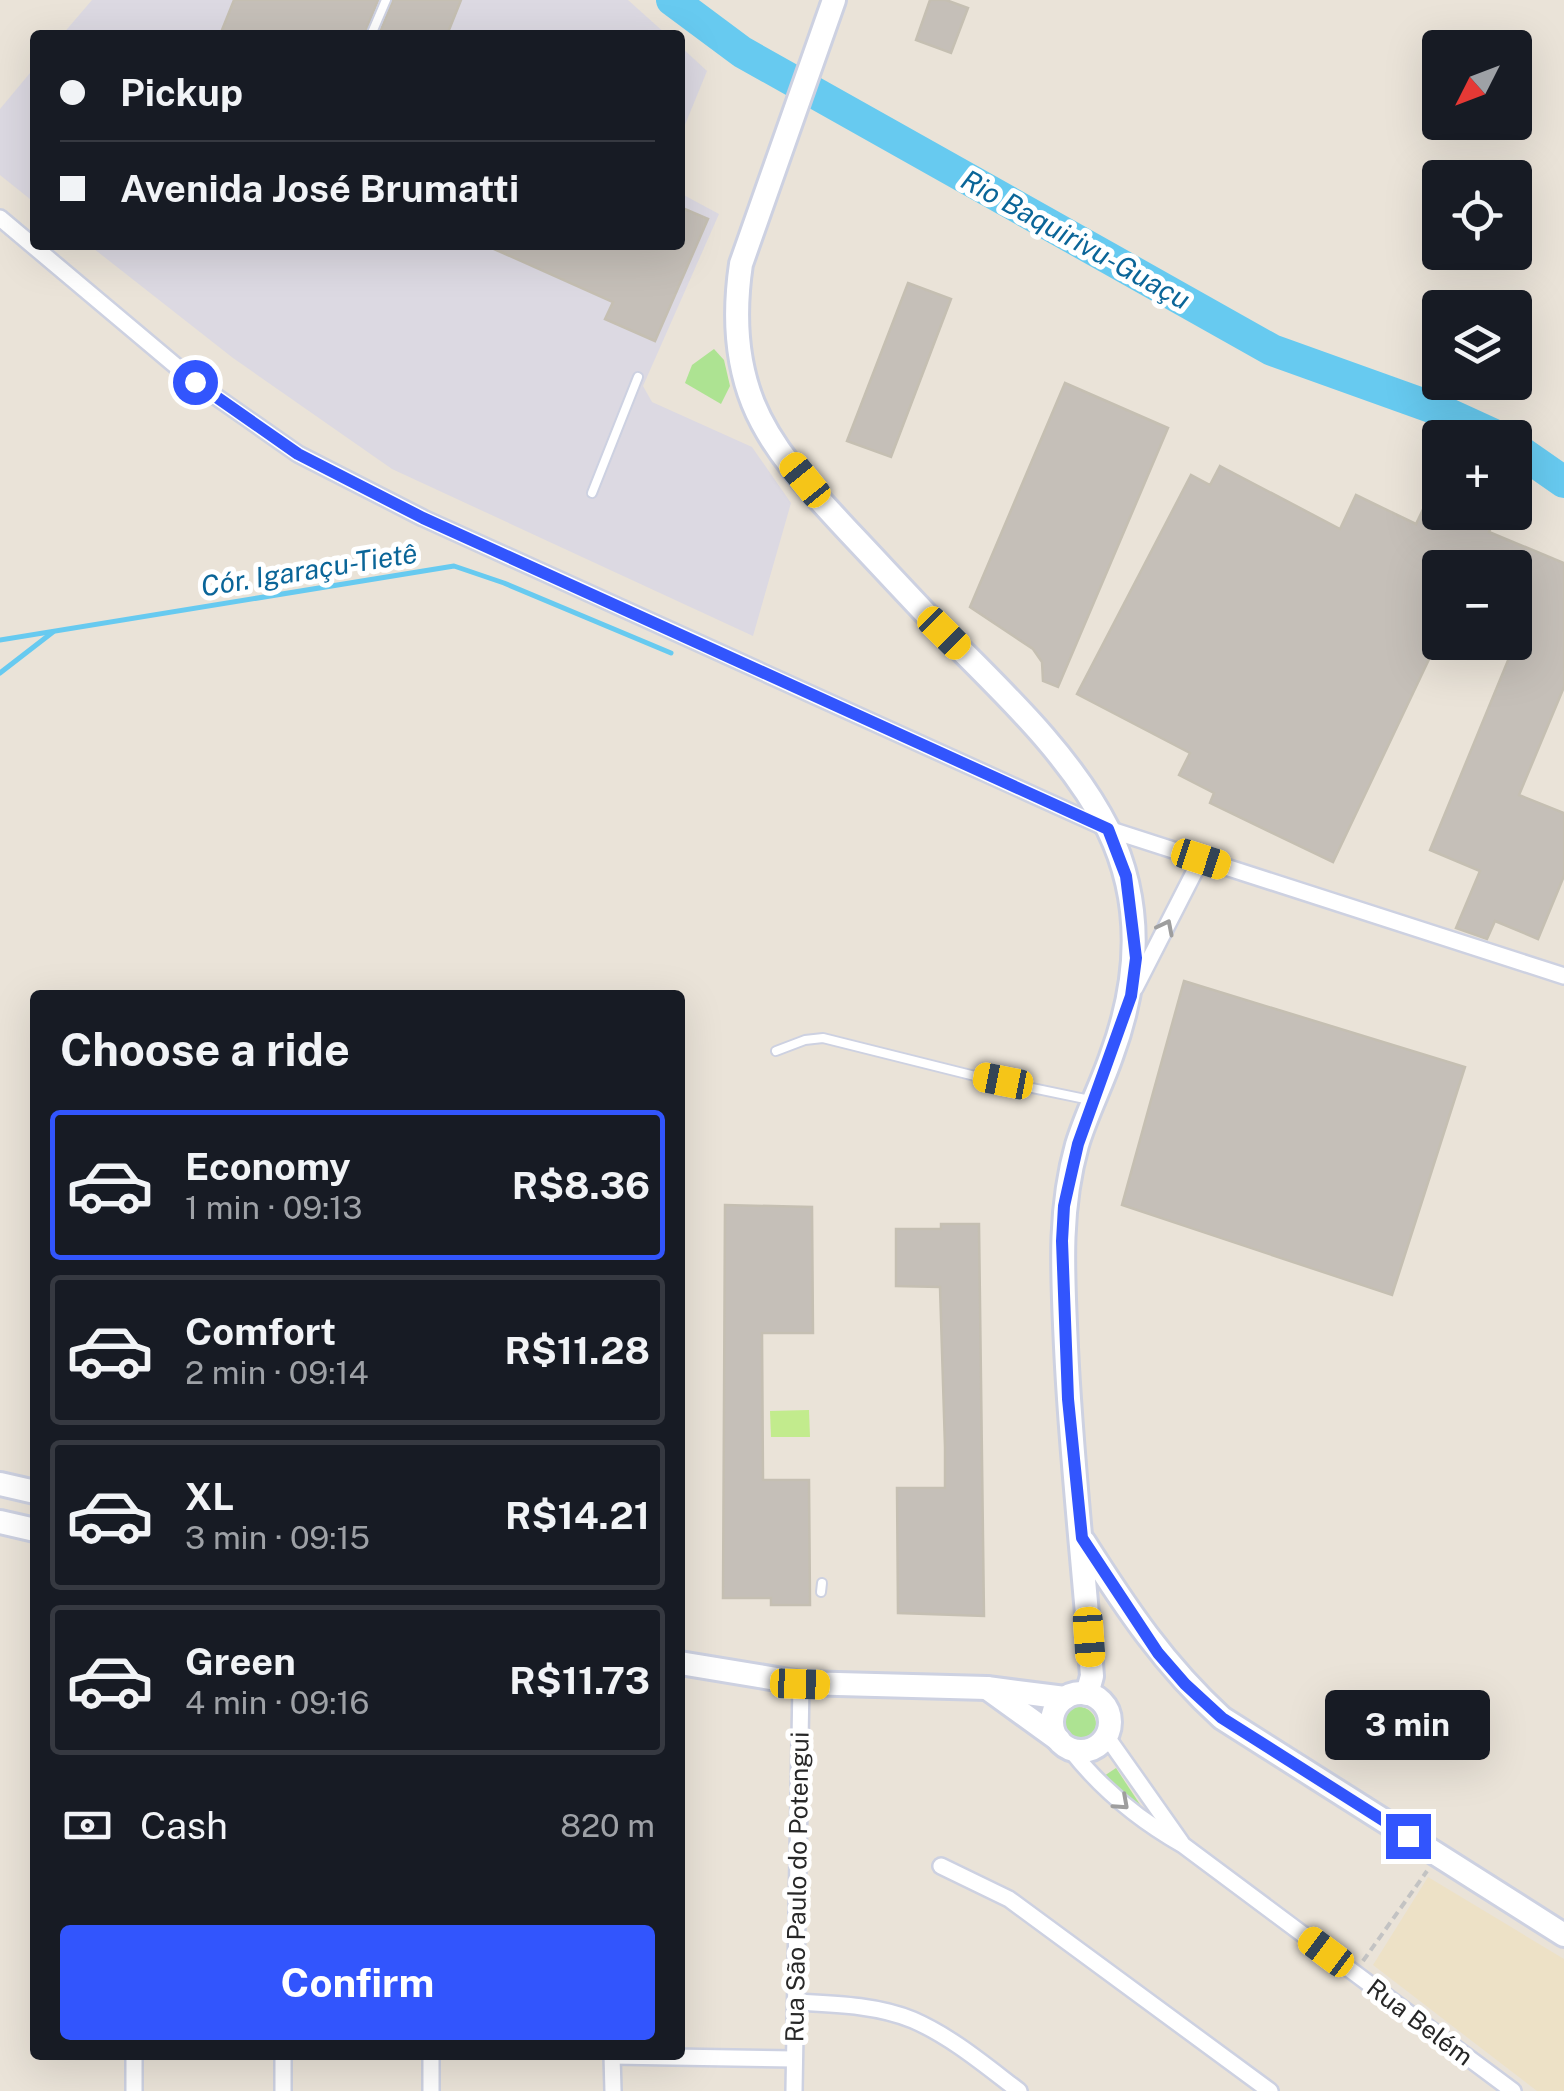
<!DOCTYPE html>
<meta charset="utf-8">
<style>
body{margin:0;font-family:"Public Sans",sans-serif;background:#20242c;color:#f1f3f6;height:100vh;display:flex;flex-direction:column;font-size:38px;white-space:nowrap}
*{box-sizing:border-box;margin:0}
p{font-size:32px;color:#9ea1a6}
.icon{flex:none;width:55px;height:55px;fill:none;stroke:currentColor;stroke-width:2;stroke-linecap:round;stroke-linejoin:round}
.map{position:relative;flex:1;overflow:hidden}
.sheet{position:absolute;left:30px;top:990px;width:655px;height:1070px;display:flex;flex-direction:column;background:#171b24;border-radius:10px;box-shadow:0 10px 40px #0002}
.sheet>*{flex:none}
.top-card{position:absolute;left:30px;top:30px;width:655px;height:220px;border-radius:10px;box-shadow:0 10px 40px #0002;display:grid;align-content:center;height:220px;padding:0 30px;background:#171b24}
.needle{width:65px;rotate:228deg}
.fabs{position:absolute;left:1422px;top:30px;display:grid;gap:20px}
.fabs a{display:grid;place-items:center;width:110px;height:110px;border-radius:10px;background:#171b24;box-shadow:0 10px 40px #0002;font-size:50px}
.end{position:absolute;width:45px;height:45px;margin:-22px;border:12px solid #3255fd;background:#fff;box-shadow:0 0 0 5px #fff}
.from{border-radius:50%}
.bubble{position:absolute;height:70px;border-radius:10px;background:#171b24;box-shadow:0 10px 40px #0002;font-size:32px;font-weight:700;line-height:70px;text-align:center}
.car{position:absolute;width:30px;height:60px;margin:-30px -15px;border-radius:12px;box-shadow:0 0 8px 2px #0007;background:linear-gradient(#f5c518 24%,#345 0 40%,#f5c518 0 76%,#345 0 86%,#f5c518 0)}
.top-card b{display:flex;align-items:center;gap:35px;height:95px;font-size:38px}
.top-card b+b{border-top:2px solid #363941}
.top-card i{width:25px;height:25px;background:#f1f3f6}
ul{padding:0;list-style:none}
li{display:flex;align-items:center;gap:30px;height:150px;margin:0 20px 15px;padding:0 10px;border:5px solid #363941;border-radius:10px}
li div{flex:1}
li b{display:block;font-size:38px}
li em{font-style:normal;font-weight:700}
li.active{border-color:#3255fd}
li>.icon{width:90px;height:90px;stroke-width:1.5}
h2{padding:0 30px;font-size:45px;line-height:120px}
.pay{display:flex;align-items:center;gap:25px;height:110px;padding:0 30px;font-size:38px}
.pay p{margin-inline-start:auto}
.primary-button{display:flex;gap:20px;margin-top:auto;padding:20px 30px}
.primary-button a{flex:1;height:115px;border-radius:10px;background:#3255fd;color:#fff;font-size:40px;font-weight:700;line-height:115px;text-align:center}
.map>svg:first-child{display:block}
</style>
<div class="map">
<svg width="1564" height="2091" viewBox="0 0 1564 2091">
<rect width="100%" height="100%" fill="#eae3d8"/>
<g fill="#dcd9e2">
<path d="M92 0H628L667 35H62Z"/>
<path d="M680 46 707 71 680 137Z"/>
<path d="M35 67V203L0 175V109Z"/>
<path d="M680 193 719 214 643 386 652 402 752 447 791 503 753 636 392 469 233 358 89 245H680Z"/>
</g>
<path fill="#ede1c6" d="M1428 1877 1564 1959V2091H1537L1373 1965Z"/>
<g fill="#ade392">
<path d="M714 349 724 360 730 386 721 404 685 383 692 365Z"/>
<circle cx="1079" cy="1724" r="17"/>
<path d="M1116 1768 1143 1809 1098 1780Z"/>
</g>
<path fill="#c2eb8d" d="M809 1410 810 1437H771L770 1411Z"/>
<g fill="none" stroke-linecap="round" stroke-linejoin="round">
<g stroke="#67caf0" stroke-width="5">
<path d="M0 640 454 566 504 583 671 653"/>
<path d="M0 673 53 632"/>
</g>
<g stroke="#67caf0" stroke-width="32">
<path d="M672 0 742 52 1272 350 1442 411 1501 438"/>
<path d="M1515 448 1564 482"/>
</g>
</g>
<g fill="#c5bfb8" stroke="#c5bfb2" stroke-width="2.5">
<path d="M234 0H378L364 35H220Z"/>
<path d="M393 0H461L447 35H379Z"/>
<path d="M930 0H946L968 8 951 53 916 40Z"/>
<path d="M680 207 708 219 655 341 605 319 613 302 485 245H680Z"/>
<path d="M908 283 951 299 891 457 847 441Z"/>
<path d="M1065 383 1168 428 1058 687 1043 681 1042 662 1033 649 970 607Z"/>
<path d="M1220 466 1340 529 1356 495 1416 524 1440 474V512H1498L1489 532 1564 563V687L1519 795 1564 813V876L1538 939 1495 921 1487 939 1456 928 1480 871 1430 850 1509 658 1472 642H1515V568H1440V636L1333 862 1210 803 1214 793 1179 775 1190 753 1077 694 1191 475 1210 485Z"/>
<path d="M1184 981 1465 1067 1392 1295 1122 1205Z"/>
<path d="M725 1205 812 1207 813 1333H762L763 1480H809L810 1605H771V1598H723Z"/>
<path d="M941 1224H979L984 1616 898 1613 897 1488H945V1447L940 1287 896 1286V1229H941Z"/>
</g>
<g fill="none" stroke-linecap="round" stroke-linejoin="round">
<defs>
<g id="lane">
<path d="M371 35 386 0"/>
<path d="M592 493 638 377"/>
<path d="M776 1051 805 1040 823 1038 975 1076 1090 1100"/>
<path d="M821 1592 822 1583"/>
</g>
<g id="street">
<path d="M0 218 195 382 298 454 423 518 1108 829 1564 976"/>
<path d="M1135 988 1201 859"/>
<path d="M1107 1737 1181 1842"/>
<path d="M1070 1749C1101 1789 1139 1820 1183 1845L1513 2091"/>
<path d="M941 1866 1009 1899 1270 2091"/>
<path d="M796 2002C834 2004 877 2005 913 2020 952 2037 986 2066 1019 2091"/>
<path d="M431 2055V2091"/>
<path d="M612 2055 613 2091"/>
<path d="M612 2056 794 2059"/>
<path d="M134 2091V2055"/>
<path d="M283 2091V2055"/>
<path d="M794 2091 801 1683"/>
</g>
<g id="secondary">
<path d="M834 0 741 264C734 311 735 358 753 403 773 453 815 495 851 534 885 570 919 607 953 642 1009 698 1072 758 1108 829 1144 903 1139 982 1111 1057 1101 1086 1086 1115 1077 1145 1058 1212 1063 1278 1066 1347 1071 1457 1084 1566 1092 1676L1087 1694"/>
<path d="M0 1484 35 1492"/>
<path d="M0 1522 35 1530"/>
<path d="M1084 1542C1126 1608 1164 1665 1222 1718L1564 1935"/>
<path d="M680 1663 801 1683 987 1688 1065 1698"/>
<path d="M987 1688 1059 1740"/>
<circle cx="1081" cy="1722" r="29"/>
</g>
</defs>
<use href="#lane" stroke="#cdd1e1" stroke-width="12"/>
<use href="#street" stroke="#cdd1e1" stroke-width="20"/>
<use href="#secondary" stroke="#cdd1e1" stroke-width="28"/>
<path stroke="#c3c3c3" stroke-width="4" stroke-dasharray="8 5" stroke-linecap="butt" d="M1363 1961 1427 1871"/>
<use href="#lane" stroke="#fff" stroke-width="8"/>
<use href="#street" stroke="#fff" stroke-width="15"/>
<use href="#secondary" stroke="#fff" stroke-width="22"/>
</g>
<defs><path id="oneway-chevron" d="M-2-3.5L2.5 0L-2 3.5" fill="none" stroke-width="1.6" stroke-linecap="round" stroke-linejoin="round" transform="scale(2.5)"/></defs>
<g stroke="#9e9e9e">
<use href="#oneway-chevron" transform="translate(1166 927) rotate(-63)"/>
<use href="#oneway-chevron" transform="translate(1122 1803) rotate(42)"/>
</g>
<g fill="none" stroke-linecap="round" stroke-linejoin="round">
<path stroke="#3255fd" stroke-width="12" d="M195 382 298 454 423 518 1108 829 1126 876 1136 958 1131 996 1078 1144 1064 1206 1062 1241 1068 1399 1082 1538 1158 1653 1185 1684 1222 1718 1408 1836"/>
</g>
<g text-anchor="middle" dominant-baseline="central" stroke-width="10" stroke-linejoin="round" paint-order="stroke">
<g font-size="25" fill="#272727" stroke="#fff">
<text transform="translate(797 1887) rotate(-89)">Rua São Paulo do Potengui</text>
<text transform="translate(1420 2022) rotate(37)">Rua Belém</text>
</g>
<g font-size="28" font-style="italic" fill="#0a6598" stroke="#fff">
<text transform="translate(1076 239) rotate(29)">Rio Baquirivu-Guaçu</text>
<text transform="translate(309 569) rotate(-9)">Cór. Igaraçu-Tietê</text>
</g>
</g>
</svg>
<div class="fabs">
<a><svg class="needle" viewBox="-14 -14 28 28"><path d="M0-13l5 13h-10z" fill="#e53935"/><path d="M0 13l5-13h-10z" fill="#9ea1a6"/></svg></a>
<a><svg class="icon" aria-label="locate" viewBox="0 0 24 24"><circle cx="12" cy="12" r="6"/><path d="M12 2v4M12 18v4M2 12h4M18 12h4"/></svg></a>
<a><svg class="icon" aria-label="layers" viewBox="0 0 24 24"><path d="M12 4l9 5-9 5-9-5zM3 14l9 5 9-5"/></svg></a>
<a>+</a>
<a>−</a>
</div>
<i class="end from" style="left:195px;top:382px"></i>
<i class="end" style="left:1408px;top:1836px"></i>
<div class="bubble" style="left:1325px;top:1690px;width:165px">3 min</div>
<i class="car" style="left:805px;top:480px;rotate:321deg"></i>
<i class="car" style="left:944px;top:633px;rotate:135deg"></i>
<i class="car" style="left:1201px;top:859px;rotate:108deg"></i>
<i class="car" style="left:1003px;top:1081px;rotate:281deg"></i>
<i class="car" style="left:1089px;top:1637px;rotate:176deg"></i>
<i class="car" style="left:800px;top:1684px;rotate:92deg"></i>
<i class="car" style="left:1326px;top:1952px;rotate:307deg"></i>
<div class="top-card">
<b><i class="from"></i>Pickup</b>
<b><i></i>Avenida José Brumatti</b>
</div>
<section class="sheet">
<h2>Choose a ride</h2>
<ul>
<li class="active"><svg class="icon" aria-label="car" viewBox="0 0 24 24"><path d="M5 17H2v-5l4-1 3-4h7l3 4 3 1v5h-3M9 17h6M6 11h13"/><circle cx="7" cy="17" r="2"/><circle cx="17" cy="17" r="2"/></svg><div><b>Economy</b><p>1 min · 09:13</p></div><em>R$8.36</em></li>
<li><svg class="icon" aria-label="car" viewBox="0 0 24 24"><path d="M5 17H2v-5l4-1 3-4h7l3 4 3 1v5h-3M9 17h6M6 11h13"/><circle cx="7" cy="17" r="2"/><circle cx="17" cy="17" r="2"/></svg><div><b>Comfort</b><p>2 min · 09:14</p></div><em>R$11.28</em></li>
<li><svg class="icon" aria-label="car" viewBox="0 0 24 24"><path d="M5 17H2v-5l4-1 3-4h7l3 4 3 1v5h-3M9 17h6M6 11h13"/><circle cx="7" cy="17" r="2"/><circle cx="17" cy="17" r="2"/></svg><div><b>XL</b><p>3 min · 09:15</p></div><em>R$14.21</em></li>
<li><svg class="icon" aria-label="car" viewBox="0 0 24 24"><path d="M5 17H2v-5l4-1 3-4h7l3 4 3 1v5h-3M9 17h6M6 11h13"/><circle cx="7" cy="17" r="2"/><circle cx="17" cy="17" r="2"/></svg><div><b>Green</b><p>4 min · 09:16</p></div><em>R$11.73</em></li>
</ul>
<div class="pay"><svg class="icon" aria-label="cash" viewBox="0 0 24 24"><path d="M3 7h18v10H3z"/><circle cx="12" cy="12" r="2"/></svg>Cash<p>820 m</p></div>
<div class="primary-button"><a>Confirm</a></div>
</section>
</div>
